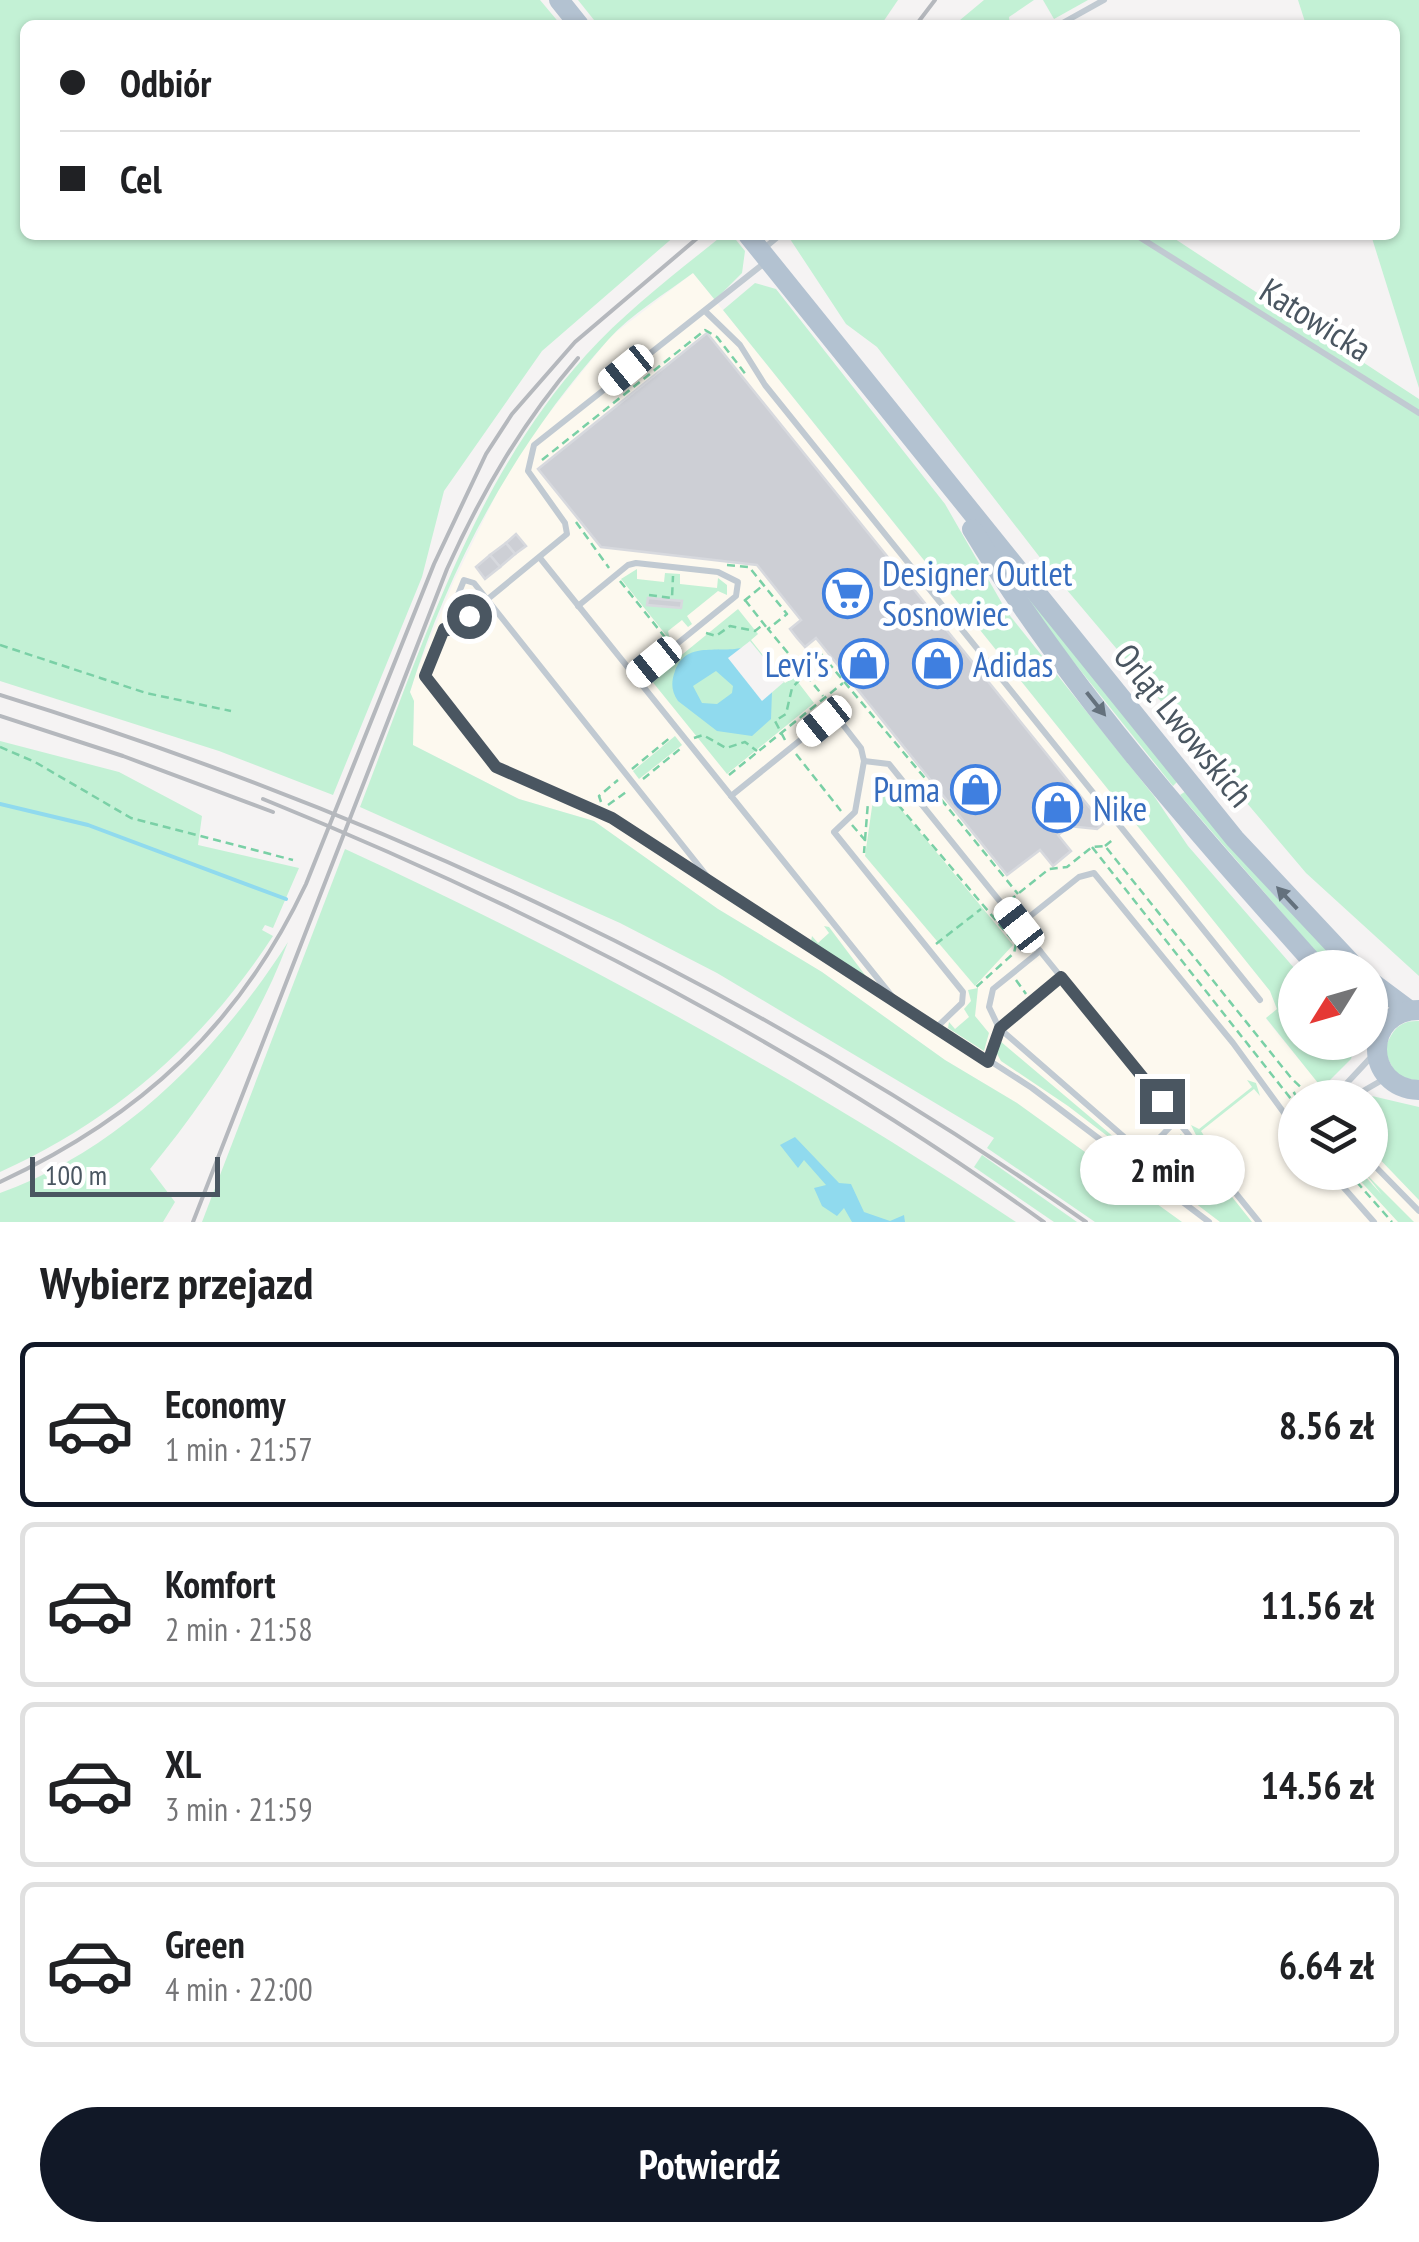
<!DOCTYPE html>
<html lang="pl">
<meta charset="utf-8">
<style>
body{margin:0;font-family:"PT Sans Narrow",sans-serif;background:#f2f2f2;color:#202124;height:100vh;display:flex;flex-direction:column;font-size:38px;white-space:nowrap}
*{box-sizing:border-box;margin:0}
p{font-size:32px;color:#757577}
.icon{flex:none;width:55px;height:55px;fill:none;stroke:currentColor;stroke-width:2;stroke-linecap:round;stroke-linejoin:round}
.map{position:relative;height:1222px;overflow:hidden}
.side{display:flex;flex-direction:column;background:#fff;flex:1}
.side>*{flex:none}
.top-card{position:absolute;left:20px;top:20px;width:1380px;height:220px;border-radius:15px;box-shadow:0 2px 8px #0004;display:grid;align-content:center;height:220px;padding:0 40px;background:#fff}
.needle{width:65px;rotate:233deg}
.tools{position:absolute;left:1278px;top:950px;display:grid;gap:20px}
.tools a{display:grid;place-items:center;width:110px;height:110px;border-radius:50%;background:#fff;box-shadow:0 2px 8px #0004;font-size:50px}
.scale{position:absolute;left:30px;bottom:25px;width:190px;box-sizing:border-box;padding-left:10px;border:5px solid #4a5661;border-top:0;font-size:28px;line-height:35px;white-space:nowrap;color:#4a5661;-webkit-text-stroke:8px #fff;paint-order:stroke}
.end{position:absolute;width:45px;height:45px;margin:-22px;border:12px solid #4a5661;background:#fff;box-shadow:0 0 0 5px #fff}
.from{border-radius:50%}
.bubble{position:absolute;height:70px;border-radius:35px;background:#fff;box-shadow:0 2px 8px #0004;font-size:32px;font-weight:800;line-height:70px;text-align:center}
.car{position:absolute;width:30px;height:60px;margin:-30px -15px;border-radius:12px;box-shadow:0 0 8px 2px #0007;background:linear-gradient(#fff 24%,#345 0 40%,#fff 0 76%,#345 0 86%,#fff 0)}
.top-card b{display:flex;align-items:center;gap:35px;height:95px;font-size:38px}
.top-card b+b{border-top:2px solid #e0e0e0}
.top-card i{width:25px;height:25px;background:#202124}
ul{padding:0;list-style:none}
li{display:flex;align-items:center;gap:30px;height:165px;margin:0 20px 15px;padding:0 20px;border:5px solid #e0e0e0;border-radius:15px}
li div{flex:1}
li b{display:block;font-size:38px}
li em{font-style:normal;font-weight:800}
li.on{border-color:#111827}
li>.icon{width:90px;height:90px;stroke-width:1.5}
h2{padding:0 40px;font-size:45px;line-height:120px}
.primary-button{display:flex;gap:20px;margin-top:auto;padding:20px 40px}
.primary-button a{flex:1;height:115px;border-radius:60px;background:#111827;color:#fff;font-size:40px;font-weight:800;line-height:115px;text-align:center}
.map>svg:first-child{display:block}
</style>
<div class="map">
<svg width="1419" height="1222" viewBox="0 0 1419 1222">
<rect width="100%" height="100%" fill="#f5f3f3"/>
<path fill="#fdf9ef" d="M693 273 1270 991 1277 1010 1266 1019 1330 1097 1295 1098V1172H1370V1149L1419 1200V1222H1182L1017 1103 945 1060 822 972 718 909 594 821 519 799 413 745 414 702 410 693 415 676 454 581 515 456 610 337Z"/>
<g fill="#c3f1d5">
<path d="M0 0H540L561 25H25V235H676L542 351 444 491 422 577 333 795 219 751 0 681Z"/>
<path d="M578 0H898L881 25H598Z"/>
<path d="M984 0H1034L1009 17 1010 25H954Z"/>
<path d="M1043 0H1088L1054 19Z"/>
<path d="M1298 0H1419V388L1371 235H1395V25H1306Z"/>
<path d="M723 235H732L745 251 742 273 715 300 693 273C665 294 631 314 608 340 518 440 450 563 410 692L414 701 413 745 519 799 594 821 718 909 822 972 945 1060 1017 1103 1182 1222H1095L987 1148 994 1138 717 973 620 923 360 807C421 650 471 483 586 355 627 310 676 273 723 235Z"/>
<path d="M794 235H1169L1419 399V976L1306 873 1045 564 877 347 846 324 790 239Z"/>
<path d="M755 283 776 289 945 504 1007 612 1154 796 1188 846 1295 969V1042L1356 1043 1351 1059 1322 1088 1266 1018 1277 1009 1270 991 723 310Z"/>
<path d="M997 555 1178 781 1173 786 1044 625Z"/>
<path d="M637 569V579L664 582 665 573 680 574V584L717 588 718 578 727 585V595L718 591 687 616 692 624 688 627 682 620 668 631 670 640 621 579Z"/>
<path d="M738 609 758 634 751 640 785 683 794 677 814 703 727 774 651 680Z"/>
<path d="M675 736 682 745 639 779 633 771Z"/>
<path d="M0 741 119 772 202 816 198 845 299 868 273 928 265 925 262 930 273 936C204 1042 115 1120 0 1172Z"/>
<path d="M876 779 1013 945 975 986 865 856Z"/>
<path d="M1186 791 1273 894 1345 967H1329L1180 795Z"/>
<path d="M345 849C578 956 803 1080 1016 1222H202Z"/>
<path d="M824 926 829 927 868 979 811 941 812 936 818 943 829 933Z"/>
<path d="M288 942C258 1024 205 1102 150 1169L175 1202 163 1222H0V1193C120 1150 221 1048 288 942Z"/>
<path d="M978 988 975 1016 989 1033 984 1051 948 1028 949 1022 955 1029 969 1017 964 1009 971 1001 968 990Z"/>
<path d="M1419 1021V1081L1397 1076 1384 1051C1391 1033 1397 1020 1419 1021Z"/>
<path d="M1000 1041 1135 1155 1158 1153 1181 1134 1191 1150 1182 1146 1162 1163 1172 1182 1178 1177 1184 1184 1201 1170 1196 1162 1205 1163 1252 1222H1220L1068 1106 1001 1061 996 1052Z"/>
<path d="M1247 1080 1256 1083 1260 1096 1254 1089 1201 1131 1206 1139H1198L1191 1125 1199 1129 1252 1087Z"/>
<path d="M1372 1096 1419 1107V1200L1370 1149V1098L1366 1097Z"/>
<path d="M982 1155 1077 1222H1054L974 1167Z"/>
<path d="M1353 1173H1362L1382 1195 1365 1173 1414 1222H1398Z"/>
</g>
<g fill="#90daee" fill-rule="evenodd">
<path d="M747 646 772 692 771 719 752 736 717 731 678 701C671 691 671 682 675 671 687 638 723 656 747 646ZM716 671 733 686 732 693 717 704 702 703 693 686Z"/>
<path d="M795 1137 839 1183 851 1184 864 1212 890 1221 904 1215 905 1222H852L844 1208 837 1216 822 1206 814 1188 826 1185 804 1160 798 1168 780 1145Z"/>
</g>
<path fill="#f5f3f3" d="M750 641 784 682 762 701 728 658Z"/>
<g fill="none" stroke-linecap="round" stroke-linejoin="round">
<path stroke="#90daee" stroke-width="4" d="M0 804 88 825 286 899"/>
</g>
<g fill="#cdcfd5" stroke="#d7d9de" stroke-width="2.5">
<path d="M707 333 1103 824 1097 829 1069 826 1058 835 1071 851 1053 866 1040 850 1007 875 816 638 805 647 797 638 790 629 801 620 757 565 601 547 538 469Z"/>
<path d="M516 534 526 546 515 554 506 543Z"/>
<path d="M506 543 515 554 500 567 490 555Z"/>
<path d="M490 555 500 567 485 579 476 567Z"/>
<path d="M648 598 682 601 681 608 647 605Z"/>
</g>
<g fill="none" stroke-linecap="round" stroke-linejoin="round">
<g stroke="#7ad0a6" stroke-width="2.5" stroke-dasharray="8 5" stroke-linecap="butt">
<path d="M542 460 705 330 717 337 747 376"/>
<path d="M576 522 609 568"/>
<path d="M727 565 749 567 787 614 768 629 802 670 821 654 929 783V793L940 798 1018 894"/>
<path d="M620 581 668 641"/>
<path d="M649 595 672 598 673 576"/>
<path d="M745 600 767 628"/>
<path d="M744 601 761 587"/>
<path d="M706 633 716 636 730 626 755 631 764 624"/>
<path d="M0 645 146 693 231 711"/>
<path d="M806 675 823 696"/>
<path d="M694 738 703 735 726 748 745 742 757 751"/>
<path d="M785 740 775 721 786 714 792 688 805 674"/>
<path d="M0 747 35 762 131 818 293 860"/>
<path d="M796 754 841 811"/>
<path d="M632 769 672 736"/>
<path d="M729 775 843 683"/>
<path d="M873 775 1016 944 1014 953 974 989"/>
<path d="M643 779 680 749"/>
<path d="M601 802 599 796 618 780"/>
<path d="M608 805 629 790"/>
<path d="M852 825 865 840 864 853"/>
<path d="M865 840 868 802"/>
<path d="M1105 846 1115 838"/>
<path d="M1092 847 1295 1104"/>
<path d="M1009 901 1049 869 1067 867 1092 847 1105 846 1292 1079 1309 1095 1325 1091"/>
<path d="M936 944 981 909"/>
<path d="M1016 980 1026 994"/>
<path d="M1298 1098 1294 1093 1298 1091 1304 1098"/>
<path d="M1348 1172 1392 1222"/>
</g>
<g stroke="#c1cad2" stroke-width="6">
<path d="M1059 25 1104 0"/>
<path d="M1136 235 1419 413"/>
<path d="M762 250 780 235"/>
<path d="M706 312 740 345 765 385 1260 1000"/>
<path d="M540 558 895 1000"/>
<path d="M578 606 628 565 636 563 718 572 738 582 736 596 636 677"/>
<path d="M444 629 450 630 567 534 565 523 528 471 534 445 767 261"/>
<path d="M864 761 889 764 1259 1222"/>
<path d="M731 796 824 721H840L861 748 864 761 855 812 834 832 963 992 962 1003 936 1028"/>
<path d="M711 881 474 583 464 580 425 676 496 767 612 817 1032 1088 1209 1222"/>
<path d="M1019 925 1079 877 1094 873 1233 1043 1295 1128"/>
<path d="M1040 951 993 989 989 1007 999 1028 1131 1143C1156 1151 1160 1135 1177 1120"/>
<path d="M988 1062 999 1028 1061 977"/>
<path d="M1333 1098 1374 1054"/>
<path d="M1351 1098 1384 1079"/>
<path d="M1370 1161 1419 1211"/>
<path d="M1330 1172 1374 1222"/>
</g>
<g stroke="#b3c2d1" stroke-width="20">
<path d="M559 0 579 25"/>
<path d="M748 235 1235 839 1356 968"/>
<path d="M972 529C1068 688 1195 830 1318 968"/>
<path d="M1370 981 1409 1010"/>
<path d="M1419 1010C1363 1010 1363 1088 1419 1090"/>
</g>
<g stroke="#b5b8bd" stroke-width="4">
<path d="M916 25 935 0"/>
<path d="M0 695C392 817 750 986 1086 1222"/>
<path d="M0 716 123 756 273 812"/>
<path d="M263 799C539 911 802 1048 1044 1222"/>
<path d="M0 1182C141 1116 239 1026 306 884L434 564 486 454 512 414 575 342 701 235"/>
<path d="M193 1222 447 569C482 492 522 423 578 358"/>
</g>
</g>
<defs><path id="oneway-solid" d="M-6-.8H1V-3.2L6.5 0L1 3.2V.8H-6Z" transform="scale(2.5)"/></defs>
<g fill="#64717d">
<use href="#oneway-solid" transform="translate(1096 704) rotate(51)"/>
<use href="#oneway-solid" transform="translate(1287 898) rotate(-133)"/>
</g>
<g fill="none" stroke-linecap="round" stroke-linejoin="round">
<path stroke="#4a5661" stroke-width="12" d="M469 616 450 630 444 629 425 676 496 767 612 818 988 1062 1000 1028 1061 977 1162 1101"/>
</g>
<defs>
<symbol id="supermarket-ring" viewBox="-11 -11 22 22"><circle r="9.5" fill="#fff" stroke="#3f7fe0" stroke-width="1.5"/><path d="M-6-5.5h2.5l.6 2H6L4.5 2H-2.5L-4.4-4H-6ZM-1.5 3.2a1.3 1.3 0 1 0 .1 0ZM3 3.2a1.3 1.3 0 1 0 .1 0Z" fill="#3f7fe0"/></symbol>
<symbol id="shop-ring" viewBox="-11 -11 22 22"><circle r="9.5" fill="#fff" stroke="#3f7fe0" stroke-width="1.5"/><path d="M-5-2.5h2.3a2.7 3.5 0 0 1 5.4 0H5L5.5 6h-11ZM-1.5-2.5h3a1.5 2.3 0 0 0-3 0Z" fill="#3f7fe0"/></symbol>
</defs>
<g fill-rule="evenodd">
<use href="#supermarket-ring" x="820" y="566" width="55" height="55"/>
<use href="#shop-ring" x="836" y="636" width="55" height="55"/>
<use href="#shop-ring" x="910" y="636" width="55" height="55"/>
<use href="#shop-ring" x="948" y="762" width="55" height="55"/>
<use href="#shop-ring" x="1030" y="780" width="55" height="55"/>
</g>
<g text-anchor="middle" dominant-baseline="central" stroke-width="9" stroke-linejoin="round" paint-order="stroke">
<g font-size="35" fill="#4a5661" stroke="#fff">
<text transform="translate(1316 319) rotate(32)">Katowicka</text>
<text transform="translate(1184 725) rotate(51)">Orląt Lwowskich</text>
</g>
<g font-size="35" fill="#366cbe" stroke="#fff" text-anchor="start">
<text x="882" y="573">Designer Outlet<tspan x="882" dy="40">Sosnowiec</tspan></text>
<text x="829" y="664" text-anchor="end">Levi's</text>
<text x="973" y="664">Adidas</text>
<text x="940" y="789" text-anchor="end">Puma</text>
<text x="1093" y="808">Nike</text>
</g>
</g>
</svg>
<div class="tools">
<a><svg class="needle" viewBox="-14 -14 28 28"><path d="M0-13l5 13h-10z" fill="#e53935"/><path d="M0 13l5-13h-10z" fill="#757577"/></svg></a>
<a><svg class="icon" aria-label="layers" viewBox="0 0 24 24"><path d="M12 4l9 5-9 5-9-5zM3 14l9 5 9-5"/></svg></a>
</div>
<div class="scale">100 m</div>
<i class="end from" style="left:469px;top:616px"></i>
<i class="end" style="left:1162px;top:1101px"></i>
<div class="bubble" style="left:1080px;top:1135px;width:165px">2 min</div>
<i class="car" style="left:626px;top:370px;rotate:231deg"></i>
<i class="car" style="left:654px;top:662px;rotate:231deg"></i>
<i class="car" style="left:824px;top:721px;rotate:231deg"></i>
<i class="car" style="left:1019px;top:925px;rotate:322deg"></i>
<div class="top-card">
<b><i class="from"></i>Odbiór</b>
<b><i></i>Cel</b>
</div>
</div>
<section class="side">
<h2>Wybierz przejazd</h2>
<ul>
<li class="on"><svg class="icon" aria-label="car" viewBox="0 0 24 24"><path d="M5 17H2v-5l4-1 3-4h7l3 4 3 1v5h-3M9 17h6M6 11h13"/><circle cx="7" cy="17" r="2"/><circle cx="17" cy="17" r="2"/></svg><div><b>Economy</b><p>1 min · 21:57</p></div><em>8.56 zł</em></li>
<li><svg class="icon" aria-label="car" viewBox="0 0 24 24"><path d="M5 17H2v-5l4-1 3-4h7l3 4 3 1v5h-3M9 17h6M6 11h13"/><circle cx="7" cy="17" r="2"/><circle cx="17" cy="17" r="2"/></svg><div><b>Komfort</b><p>2 min · 21:58</p></div><em>11.56 zł</em></li>
<li><svg class="icon" aria-label="car" viewBox="0 0 24 24"><path d="M5 17H2v-5l4-1 3-4h7l3 4 3 1v5h-3M9 17h6M6 11h13"/><circle cx="7" cy="17" r="2"/><circle cx="17" cy="17" r="2"/></svg><div><b>XL</b><p>3 min · 21:59</p></div><em>14.56 zł</em></li>
<li><svg class="icon" aria-label="car" viewBox="0 0 24 24"><path d="M5 17H2v-5l4-1 3-4h7l3 4 3 1v5h-3M9 17h6M6 11h13"/><circle cx="7" cy="17" r="2"/><circle cx="17" cy="17" r="2"/></svg><div><b>Green</b><p>4 min · 22:00</p></div><em>6.64 zł</em></li>
</ul>
<div class="primary-button"><a>Potwierdź</a></div>
</section>
